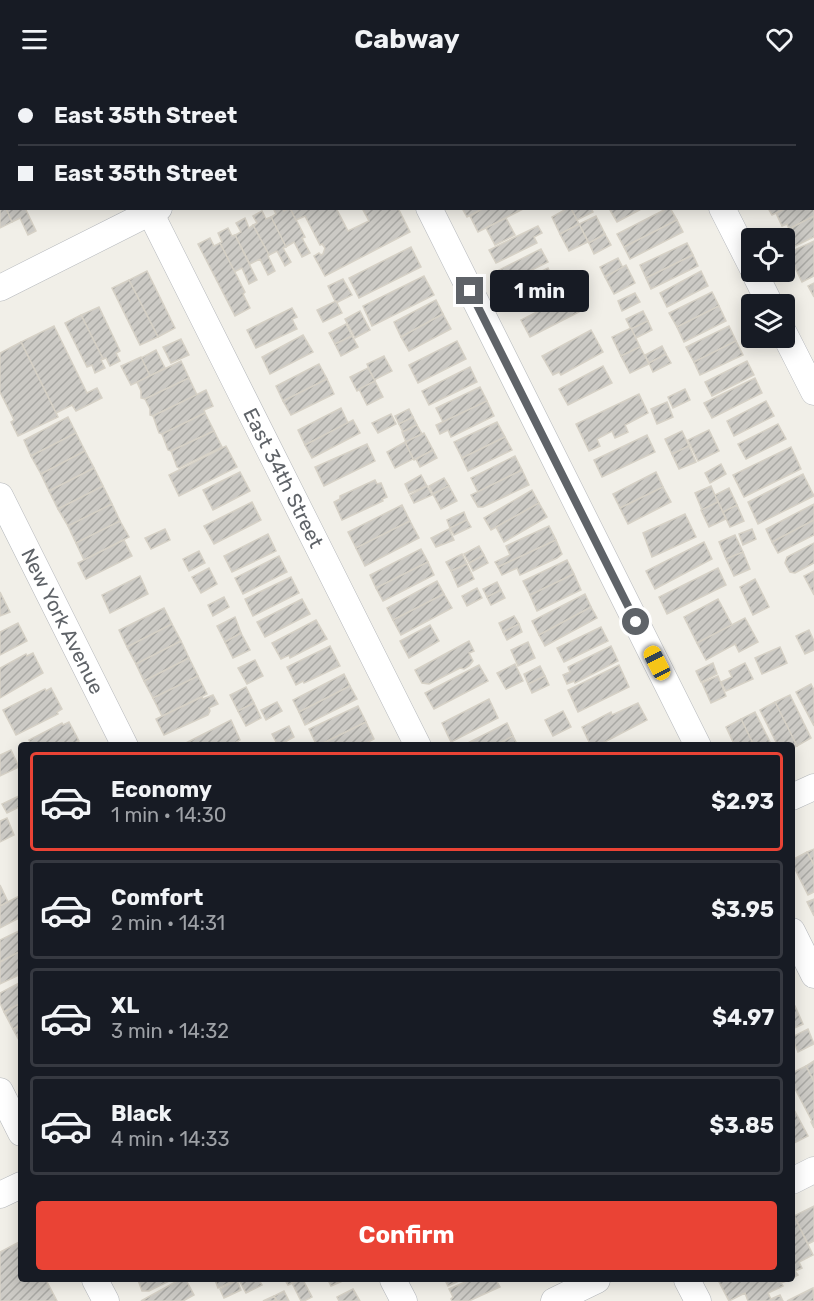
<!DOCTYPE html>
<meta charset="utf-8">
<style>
body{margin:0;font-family:Rubik,sans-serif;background:#20242c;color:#f1f3f6;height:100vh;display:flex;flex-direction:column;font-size:22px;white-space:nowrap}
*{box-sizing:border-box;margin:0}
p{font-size:20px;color:#9ea1a6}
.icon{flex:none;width:33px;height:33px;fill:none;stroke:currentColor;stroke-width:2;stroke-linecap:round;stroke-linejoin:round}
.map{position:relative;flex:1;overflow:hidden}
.sheet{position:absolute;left:18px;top:664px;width:777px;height:540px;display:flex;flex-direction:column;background:#171b24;border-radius:6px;box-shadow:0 3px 15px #0003}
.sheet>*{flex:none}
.banner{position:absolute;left:0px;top:0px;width:814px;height:132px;box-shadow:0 3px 15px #0003;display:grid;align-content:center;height:132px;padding:0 18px;background:#171b24}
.tools{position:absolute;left:741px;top:150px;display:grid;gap:12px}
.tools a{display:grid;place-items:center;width:54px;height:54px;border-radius:6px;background:#171b24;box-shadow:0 3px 15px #0003;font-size:30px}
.end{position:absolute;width:27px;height:27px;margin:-14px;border:8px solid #5f6368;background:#fff;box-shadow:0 0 0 3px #fff}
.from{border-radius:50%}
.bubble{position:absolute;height:42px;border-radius:6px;background:#171b24;box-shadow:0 3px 15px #0003;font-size:20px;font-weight:700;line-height:42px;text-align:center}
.car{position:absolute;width:18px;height:36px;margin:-18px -9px;border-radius:8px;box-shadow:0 0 4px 2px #0007;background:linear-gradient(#f5c518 24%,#345 0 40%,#f5c518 0 76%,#345 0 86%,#f5c518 0)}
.banner b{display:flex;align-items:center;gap:21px;height:57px;font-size:22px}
.banner b+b{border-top:2px solid #363941}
.banner i{width:15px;height:15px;background:#f1f3f6}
ul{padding:10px 0 0;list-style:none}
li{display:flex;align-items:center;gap:18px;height:99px;margin:0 12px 9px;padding:0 6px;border:3px solid #363941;border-radius:6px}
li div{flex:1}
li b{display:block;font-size:22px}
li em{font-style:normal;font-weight:700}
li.current{border-color:#ea4335}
li>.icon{width:54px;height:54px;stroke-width:1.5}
.action{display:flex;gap:12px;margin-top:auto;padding:12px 18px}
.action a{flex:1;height:69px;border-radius:6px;background:#ea4335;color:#fff;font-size:24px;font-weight:700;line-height:69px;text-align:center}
header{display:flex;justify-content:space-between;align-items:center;height:78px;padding:0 18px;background:#171b24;font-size:27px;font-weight:700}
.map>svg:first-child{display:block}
</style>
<header><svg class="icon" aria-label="menu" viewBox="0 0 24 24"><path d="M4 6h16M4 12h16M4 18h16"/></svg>Cabway<svg class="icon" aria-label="heart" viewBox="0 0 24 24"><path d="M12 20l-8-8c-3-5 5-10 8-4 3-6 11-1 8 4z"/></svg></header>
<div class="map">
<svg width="814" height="1223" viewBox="0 0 814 1223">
<defs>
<pattern id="building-hatch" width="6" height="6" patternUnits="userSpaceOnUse" patternTransform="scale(1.5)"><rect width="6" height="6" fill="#cccac5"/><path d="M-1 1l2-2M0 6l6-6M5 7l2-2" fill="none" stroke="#a9a8a4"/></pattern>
</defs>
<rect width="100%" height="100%" fill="#f1efe8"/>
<g fill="url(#building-hatch)" stroke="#d6d1c6" stroke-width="1.5">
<path d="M25 0H46L47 2H22Z"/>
<path d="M196 0H220L221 2H197Z"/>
<path d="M700 0H727L728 2H701Z"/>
<path d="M743 0H766L767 2H740Z"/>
<path d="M0 118 2 130H6L12 144 0 150Z"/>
<path d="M814 122V138L789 151 787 146 782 148 776 135 786 130H813Z"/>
<path d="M6 130H25L36 153 28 157 20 140 12 144Z"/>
<path d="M273 130H282L284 133 290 130 305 159 302 160 310 175 302 179 294 164 286 169 271 139 276 136Z"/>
<path d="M290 130H336L348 153 369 143 362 130H398L410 154 325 198 314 178 319 175 321 177 323 176 325 170 322 166 320 167 305 138 296 142Z"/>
<path d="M462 130H484L467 139Z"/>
<path d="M484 130H525L478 154 470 138Z"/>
<path d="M568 130H571L579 146 560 156 552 139Z"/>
<path d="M571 130H591L593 134 577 142Z"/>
<path d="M613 130H643L617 144 610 132Z"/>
<path d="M668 130H670L677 142 624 169 617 156Z"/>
<path d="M768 130H786L772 137Z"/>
<path d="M262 133 266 141 271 139 286 169 283 170 291 184 285 188 277 173 269 177 253 147 257 145 253 138Z"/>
<path d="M596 138 605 156 589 165 579 146Z"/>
<path d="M814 138V159L793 169 786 157 791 155 789 151Z"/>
<path d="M245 140 249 150 253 147 269 177 268 178 275 193 268 197 260 181 250 186 235 157 241 154 236 145Z"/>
<path d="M506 140 515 157 495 167 486 150Z"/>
<path d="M677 142 683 154 630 181 624 169Z"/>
<path d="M579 146 588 164 569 173 560 156Z"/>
<path d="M538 148 542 155 534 159 537 165 496 185 489 172Z"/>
<path d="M228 150 232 158 235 157 257 202 249 206 242 190 234 194 220 165 222 164 218 155Z"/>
<path d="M605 156 611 167 594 176 589 165Z"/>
<path d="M210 160 214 168 220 165 245 214 243 216 250 230 235 238 198 166Z"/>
<path d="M814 163V198L802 204 788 175Z"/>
<path d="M687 165 693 177 646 200 640 187Z"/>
<path d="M411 169 421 189 359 220 349 200Z"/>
<path d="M541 171 548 184 506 205 499 192Z"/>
<path d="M693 177 698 188 651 211 646 200Z"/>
<path d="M618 180 623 190 605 199 600 189Z"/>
<path d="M626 187 635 205 614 216 605 199Z"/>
<path d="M548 190 553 201 560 198 564 206 557 210 558 213 521 231 516 221 512 223 510 219 517 215 513 207Z"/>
<path d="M147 193 175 250 158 259 129 202Z"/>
<path d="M701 193 708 208 667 229 660 215Z"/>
<path d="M424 198 434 217 372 248 363 228Z"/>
<path d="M343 201 352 217 336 225 328 208Z"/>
<path d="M574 201 579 211 562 220 557 210Z"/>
<path d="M129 202 158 259 140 267 112 210Z"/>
<path d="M814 205V219L808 208Z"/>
<path d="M712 214 719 228 677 249 669 235Z"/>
<path d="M635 215 640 224 622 233 618 223Z"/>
<path d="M570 217 579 234 530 259 521 242Z"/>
<path d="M436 222 443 236 401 259 394 244Z"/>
<path d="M336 223 342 235 323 244 317 232Z"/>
<path d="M719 228 726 243 684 264 677 249Z"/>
<path d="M99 229 120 273 116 275 120 283 110 288 106 280 103 281 81 237Z"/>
<path d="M292 230 297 239 292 241 297 251 256 270 247 252Z"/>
<path d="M360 233 370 252 355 260 345 241Z"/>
<path d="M643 233 648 243 631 251 626 241Z"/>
<path d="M443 236 451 251 409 273 401 259Z"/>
<path d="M81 237 103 281 101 282 105 290 95 295 92 287 87 289 65 245Z"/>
<path d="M648 243 652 252 636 260 631 251Z"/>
<path d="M346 246 352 258 335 266 329 255Z"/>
<path d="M54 248 87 315 97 310 102 320 76 333 72 327 56 335 21 264Z"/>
<path d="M729 248 736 263 694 284 686 269Z"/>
<path d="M631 250 640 269 621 278 612 259Z"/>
<path d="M591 252 603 274 561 297 559 294 553 297 542 278Z"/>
<path d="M303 257 313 274 270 296 262 279Z"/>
<path d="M352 258 358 269 341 278 335 266Z"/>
<path d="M181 261 189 277 171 285 163 269Z"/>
<path d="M457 263 466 281 418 305 409 287Z"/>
<path d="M736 263 743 277 700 297 694 284Z"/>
<path d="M21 264 58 339 18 358 11 344 14 342 0 314V275Z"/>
<path d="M662 268 666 276 649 285 645 277Z"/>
<path d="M640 269 649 286 630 295 621 278Z"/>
<path d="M156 272 165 290 150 298 141 280Z"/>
<path d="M666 276 671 285 653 294 649 285Z"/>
<path d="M384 278 392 293 374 302 367 286Z"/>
<path d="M141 279 150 298 131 307 121 288Z"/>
<path d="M181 283 189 300 145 321 141 320V313L137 304Z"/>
<path d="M747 283 754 297 712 318 705 304Z"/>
<path d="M319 286 327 301 283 323 276 308Z"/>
<path d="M603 288 612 305 568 327 559 311Z"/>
<path d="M470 289 477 304 429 327 422 313Z"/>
<path d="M368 290 375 303 357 313 350 299Z"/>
<path d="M189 300 197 317 153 338 150 337V331L145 321Z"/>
<path d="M755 300 762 315 712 340 704 325Z"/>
<path d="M327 301 334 316 291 337 283 323Z"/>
<path d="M375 303 383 319 367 327 359 311Z"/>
<path d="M480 309 487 323 443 344 436 330Z"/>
<path d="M685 311 690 322 673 330 668 319Z"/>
<path d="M206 312 213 328 204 332 205 335 162 356 159 355 153 338Z"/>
<path d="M639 316 648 335 625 347 628 354 615 360 612 353 597 361 600 368 589 373 576 346Z"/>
<path d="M487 323 494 338 451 359 448 352 440 356 436 347Z"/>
<path d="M766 323 774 338 734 358 727 343Z"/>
<path d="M667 324 673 339 657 346 651 331Z"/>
<path d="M341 330 348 345 305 367 298 352Z"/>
<path d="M409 331 413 339 399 346 395 338Z"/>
<path d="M205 335 214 353 171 373 168 372 162 356Z"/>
<path d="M391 336 396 346 378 355 372 345Z"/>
<path d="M68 339 76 355 31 378 24 362Z"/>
<path d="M413 339 417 347 403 354 399 346Z"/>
<path d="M353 342 360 355 312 380 305 367Z"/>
<path d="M497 344 505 359 462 380 454 364Z"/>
<path d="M778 346 786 361 746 381 738 366Z"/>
<path d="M417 347 422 356 406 364 402 354Z"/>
<path d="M709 352 719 373 698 383 688 362Z"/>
<path d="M214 353 222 369 179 390 177 389 171 373Z"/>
<path d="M682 353 689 368 672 376 665 361Z"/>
<path d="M76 355 85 373 41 396 31 378Z"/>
<path d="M424 355 433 372 414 382 405 364Z"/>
<path d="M647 357 655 374 602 399 594 382Z"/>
<path d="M505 359 512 372 468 393 462 380Z"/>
<path d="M405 364 413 381 395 390 387 374Z"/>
<path d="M367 366 375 383 324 408 315 389Z"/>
<path d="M226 368 237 389 179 418 169 397Z"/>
<path d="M689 368 696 384 679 391 672 376Z"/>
<path d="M791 369 801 391 744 419 733 397Z"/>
<path d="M433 372 437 380 420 389 416 381Z"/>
<path d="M85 373 94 390 49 413 41 396Z"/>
<path d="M515 378 522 392 478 414 471 400Z"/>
<path d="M721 386 726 396 710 405 705 395Z"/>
<path d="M94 390 103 408 58 431 49 413Z"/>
<path d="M522 392 529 407 483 429H478L471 417Z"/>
<path d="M240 394 250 413 213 432 203 412Z"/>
<path d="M656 394 663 409 620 430 613 416Z"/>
<path d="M803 396 814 418 758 446 748 424Z"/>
<path d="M421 397 427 408 409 415 405 406Z"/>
<path d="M444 400 449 408 433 416 429 408Z"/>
<path d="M375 402 377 406 381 405 387 419 382 421 383 423 342 442 334 424 340 421V418Z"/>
<path d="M103 408 112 426 68 448 58 431Z"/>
<path d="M427 408 432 417 414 425 410 417Z"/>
<path d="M449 408 457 423 441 431 433 416Z"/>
<path d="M711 408 718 424 702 432 695 415Z"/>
<path d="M663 409 671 424 628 446 620 430Z"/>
<path d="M729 410 737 427 723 434 715 417Z"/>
<path d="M532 412 539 425 491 452 484 440Z"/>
<path d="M252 424 261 442 214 466 204 448Z"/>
<path d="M718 424 726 441 709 449 701 432Z"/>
<path d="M539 425 547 439 504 464 496 449Z"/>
<path d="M112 426 120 443 76 465 68 448Z"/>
<path d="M814 426V442L772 464 766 451Z"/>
<path d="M402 427 410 443 356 470 348 454Z"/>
<path d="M737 427 744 443 730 449 723 434Z"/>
<path d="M464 434 467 442 450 450 447 442Z"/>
<path d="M685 436 696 459 652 479 643 455Z"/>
<path d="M467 442 471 449 454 457 450 450Z"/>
<path d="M814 442V457L778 475 772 464Z"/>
<path d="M120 443 129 459 84 482 76 465Z"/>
<path d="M410 443 419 460 365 488 356 470Z"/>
<path d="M549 448 556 462 498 489 495 484 510 477 506 468Z"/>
<path d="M165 451 170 462 151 471 145 460Z"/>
<path d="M449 451 454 462 436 469 431 460Z"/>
<path d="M752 451 756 461 743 467 739 456Z"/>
<path d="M268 456 276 473 232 494 224 478Z"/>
<path d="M735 457 743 474 726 481 719 464Z"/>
<path d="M124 462 132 478 86 501 78 485Z"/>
<path d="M556 462 562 476 557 480 520 497 517 490 502 497 498 489Z"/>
<path d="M704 464 712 481 655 511 646 493Z"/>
<path d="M814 465V485L795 495 790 494 785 485 787 479Z"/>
<path d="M479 468 484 477 469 485 464 476Z"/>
<path d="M421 471 428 484 376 510 370 497Z"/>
<path d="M199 473 205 485 189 493 183 481Z"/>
<path d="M743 474 750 491 734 498 726 481Z"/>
<path d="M462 476 467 486 451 493 446 484Z"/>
<path d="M484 477 488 485 473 493 469 485Z"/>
<path d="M279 478 287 494 243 516 235 500Z"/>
<path d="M567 482 574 496 530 517 523 503Z"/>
<path d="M428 484 434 497 383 523 376 510Z"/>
<path d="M467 486 474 501 458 509 451 493Z"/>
<path d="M209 490 217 506 201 515 192 499Z"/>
<path d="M718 490 726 507 667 536 659 519Z"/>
<path d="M814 493V517L804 498Z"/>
<path d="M574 496 581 512 537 533 530 517Z"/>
<path d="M140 498 148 516 110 535 102 517Z"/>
<path d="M291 499 299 515 253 538 245 521Z"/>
<path d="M755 501 769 529 753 537 740 509Z"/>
<path d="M437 503 444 516 393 542 387 530Z"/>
<path d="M497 504 501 512 487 519 483 511Z"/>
<path d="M477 510 482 520 467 528 462 518Z"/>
<path d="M501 512 505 520 491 527 487 519Z"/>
<path d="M0 514 10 534 0 538Z"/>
<path d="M444 516 452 530 401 557 393 542Z"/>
<path d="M585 516 591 529 539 557 532 543Z"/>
<path d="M224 519 229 529 213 538 208 527Z"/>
<path d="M302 521 310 536 265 559 257 544Z"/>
<path d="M718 521 732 547 697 565 684 539Z"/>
<path d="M591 529 597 540 545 568 539 557Z"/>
<path d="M164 530 172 546 127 569 119 552Z"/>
<path d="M514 538 519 546 503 554 499 545Z"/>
<path d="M235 539 241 555 225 564 217 548Z"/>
<path d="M745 540 758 564 739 574 735 566 706 582 697 565Z"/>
<path d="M316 542 327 561 290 580 289 577 281 581 272 565Z"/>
<path d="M18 545 27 563 0 577V554Z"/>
<path d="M172 546 181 563 136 586 127 569Z"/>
<path d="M519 546 522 554 507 562 503 554Z"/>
<path d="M430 547 439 563 409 580 400 563Z"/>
<path d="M601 549 608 563 564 584 557 570Z"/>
<path d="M809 552 814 563V572L805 576 796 558Z"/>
<path d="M241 555 250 572 233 580 225 564Z"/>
<path d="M181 563 189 580 144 603 136 586Z"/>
<path d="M469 563 474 573 469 575 473 583 469 588 464 591 460 590 429 606 422 605 415 592Z"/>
<path d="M528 564 535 580 518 588 511 572Z"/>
<path d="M330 568 340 588 304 605 303 603 296 607 287 589Z"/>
<path d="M611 568 618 583 575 605 574 603 567 606 563 597 570 594 568 589Z"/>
<path d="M780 569 787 585 762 596 755 580Z"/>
<path d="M33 575 43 595 0 620V590L26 576 27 578Z"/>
<path d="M189 580 198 598 153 620 144 603Z"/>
<path d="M255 582 263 598 247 606 238 590Z"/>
<path d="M713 585 717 596 701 604 696 593Z"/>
<path d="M745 585 753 601 726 613 721 604 732 599 729 593Z"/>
<path d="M515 586 523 603 506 611 497 595Z"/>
<path d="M479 587 488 603 434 631 425 615Z"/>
<path d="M619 587 629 609 578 634 568 612Z"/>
<path d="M540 588 545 598 528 606 524 596Z"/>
<path d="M344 596 350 608 299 634 293 622Z"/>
<path d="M198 598 207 616 162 638 153 620Z"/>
<path d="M545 598 549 607 532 615 528 606Z"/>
<path d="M718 598 726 618 711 625 702 605Z"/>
<path d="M811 606 814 612V648L796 614Z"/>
<path d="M350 608 357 621 305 647 299 634Z"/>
<path d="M246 609 254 625 238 633 230 617Z"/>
<path d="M51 610 62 631 57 634 58 636 16 657 3 632 45 611 46 613Z"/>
<path d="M213 617 218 626 209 630 210 633 208 637 164 657 156 641 202 619 203 621Z"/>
<path d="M790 617 811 660 797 668 775 624Z"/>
<path d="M489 621 498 640 451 664 442 645Z"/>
<path d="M277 624 282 633 266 642 261 632Z"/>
<path d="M775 624 797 668 792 670V668H778L760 632Z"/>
<path d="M254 625 261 640 246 648 238 633Z"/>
<path d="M638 625 647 642 597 668H591L582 649 611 634 612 637Z"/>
<path d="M358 628 366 644 317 668 309 651Z"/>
<path d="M563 633 571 649 553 658 545 642Z"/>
<path d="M755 634 772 668H754L741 641Z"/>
<path d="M741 641 754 668H735L726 649Z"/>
<path d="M231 642 240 662 230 668H180Z"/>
<path d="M69 644 79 663 70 668H32L29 662 62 645 63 647Z"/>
<path d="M366 644 374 661 361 668H318Z"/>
<path d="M507 645 513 658 494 668H462Z"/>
<path d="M289 648 294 659 278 668 272 656Z"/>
<path d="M513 658 518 668H494Z"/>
<path d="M11 672 19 689 0 698V677Z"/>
<path d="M21 717V728L7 735 2 726Z"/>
<path d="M7 740 14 757 0 764V743Z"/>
<path d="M814 771V787L807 774Z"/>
<path d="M807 774 814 787V814L808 817 792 785V782Z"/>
<path d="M0 807 8 824 0 828Z"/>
<path d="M21 817V839L0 850V828Z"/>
<path d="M814 821V838L807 824Z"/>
<path d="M21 852V873L0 884V862Z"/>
<path d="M21 873V896L0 906V884Z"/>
<path d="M21 904V925L4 934 0 925V915Z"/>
<path d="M21 925V947L13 951 4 934Z"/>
<path d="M795 928 803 946 792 951V930Z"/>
<path d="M21 947V966L13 951Z"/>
<path d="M808 951 814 966 798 974 792 959Z"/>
<path d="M814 983V1004L806 988Z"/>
<path d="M806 988 814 1004V1050L811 1044 812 1043 792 1005V995Z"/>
<path d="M792 1028 808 1058 794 1065 792 1062Z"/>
<path d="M814 1128V1163L808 1166 794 1138Z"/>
<path d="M794 1138 813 1177 799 1184 802 1190 795 1193 798 1197 792 1200V1139Z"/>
<path d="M21 1163V1202H46L57 1223H0V1174Z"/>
<path d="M138 1202H171L149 1213H142Z"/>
<path d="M179 1202H186L194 1217 183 1223H141Z"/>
<path d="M215 1202H236L218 1210Z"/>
<path d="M237 1202 241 1212 224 1220 220 1211Z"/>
<path d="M239 1202H259L262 1207 246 1215Z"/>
<path d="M285 1202H300L288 1207Z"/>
<path d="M300 1202H303L312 1219 304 1223H301L292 1205Z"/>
<path d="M328 1202H345L331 1208Z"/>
<path d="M445 1202H461L448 1208Z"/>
<path d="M470 1202H496L500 1209 469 1223H452L451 1221 453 1219 449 1211Z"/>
<path d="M718 1202H789L781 1205 783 1208 768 1215 771 1221 780 1217 783 1223H748L745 1215 729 1223Z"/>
<path d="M813 1210 814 1223H787Z"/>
<path d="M353 1211 360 1223H339L337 1219Z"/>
<path d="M284 1213 289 1223H277L274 1218Z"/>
<path d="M274 1218 277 1223H263Z"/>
</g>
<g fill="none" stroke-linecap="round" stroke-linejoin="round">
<defs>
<g id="street">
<path d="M82 0 83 2"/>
<path d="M364 0V2"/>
<path d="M657 0 658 2"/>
<path d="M415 2 418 0"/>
<path id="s1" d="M148 130 418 668"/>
<path d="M429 130 698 668"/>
<path d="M722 130 752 189"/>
<path d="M754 194 770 226"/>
<path d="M0 210 159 130"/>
<path d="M784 255 814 314"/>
<path id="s2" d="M0 418 125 668"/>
<path d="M792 719 814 709"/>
<path d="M792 853 814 897"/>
<path d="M0 1013 21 1055"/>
<path d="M792 1103 814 1092"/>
<path d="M0 1117 21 1107"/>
<path d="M95 1202 106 1223"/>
<path d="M393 1202 404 1223"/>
<path d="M687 1202 698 1223"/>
<path d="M554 1223 597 1202"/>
</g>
</defs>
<use href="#street" stroke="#b5b8bc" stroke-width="27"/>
<use href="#street" stroke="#fff" stroke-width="26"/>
</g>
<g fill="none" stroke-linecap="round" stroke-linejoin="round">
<path stroke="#5f6368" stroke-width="8" d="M470 213 636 544"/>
</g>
<g text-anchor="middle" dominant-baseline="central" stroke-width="6" stroke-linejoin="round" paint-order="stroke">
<g font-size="20" fill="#5f6368" stroke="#fff">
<text stroke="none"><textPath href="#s1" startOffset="302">East 34th Street</textPath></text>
<text stroke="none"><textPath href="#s2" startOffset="140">New York Avenue</textPath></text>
</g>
</g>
</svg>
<div class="tools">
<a><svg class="icon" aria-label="locate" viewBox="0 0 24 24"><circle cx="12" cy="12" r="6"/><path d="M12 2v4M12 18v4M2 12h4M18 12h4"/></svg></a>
<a><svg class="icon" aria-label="layers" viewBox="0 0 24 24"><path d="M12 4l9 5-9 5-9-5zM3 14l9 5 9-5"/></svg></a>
</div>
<i class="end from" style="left:636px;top:544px"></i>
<i class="end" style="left:470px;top:213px"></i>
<div class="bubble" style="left:490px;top:192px;width:99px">1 min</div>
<i class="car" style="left:657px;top:585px;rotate:333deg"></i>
<div class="banner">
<b><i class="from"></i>East 35th Street</b>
<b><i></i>East 35th Street</b>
</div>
<section class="sheet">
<ul>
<li class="current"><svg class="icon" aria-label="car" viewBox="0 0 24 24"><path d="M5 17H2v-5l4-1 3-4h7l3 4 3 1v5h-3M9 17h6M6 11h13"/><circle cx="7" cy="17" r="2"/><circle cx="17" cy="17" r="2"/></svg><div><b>Economy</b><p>1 min · 14:30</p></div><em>$2.93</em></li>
<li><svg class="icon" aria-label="car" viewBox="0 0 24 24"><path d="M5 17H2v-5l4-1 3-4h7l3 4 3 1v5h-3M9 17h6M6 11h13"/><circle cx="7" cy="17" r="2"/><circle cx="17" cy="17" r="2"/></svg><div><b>Comfort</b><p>2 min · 14:31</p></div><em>$3.95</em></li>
<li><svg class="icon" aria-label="car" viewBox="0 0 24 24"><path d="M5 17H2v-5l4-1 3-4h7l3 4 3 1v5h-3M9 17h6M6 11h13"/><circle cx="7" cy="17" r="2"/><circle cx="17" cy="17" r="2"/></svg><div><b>XL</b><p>3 min · 14:32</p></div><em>$4.97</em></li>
<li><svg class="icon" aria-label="car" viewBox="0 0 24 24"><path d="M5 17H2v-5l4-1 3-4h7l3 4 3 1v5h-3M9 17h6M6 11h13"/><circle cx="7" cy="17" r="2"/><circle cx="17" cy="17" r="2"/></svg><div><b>Black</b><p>4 min · 14:33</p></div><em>$3.85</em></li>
</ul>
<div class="action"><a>Confirm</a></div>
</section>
</div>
